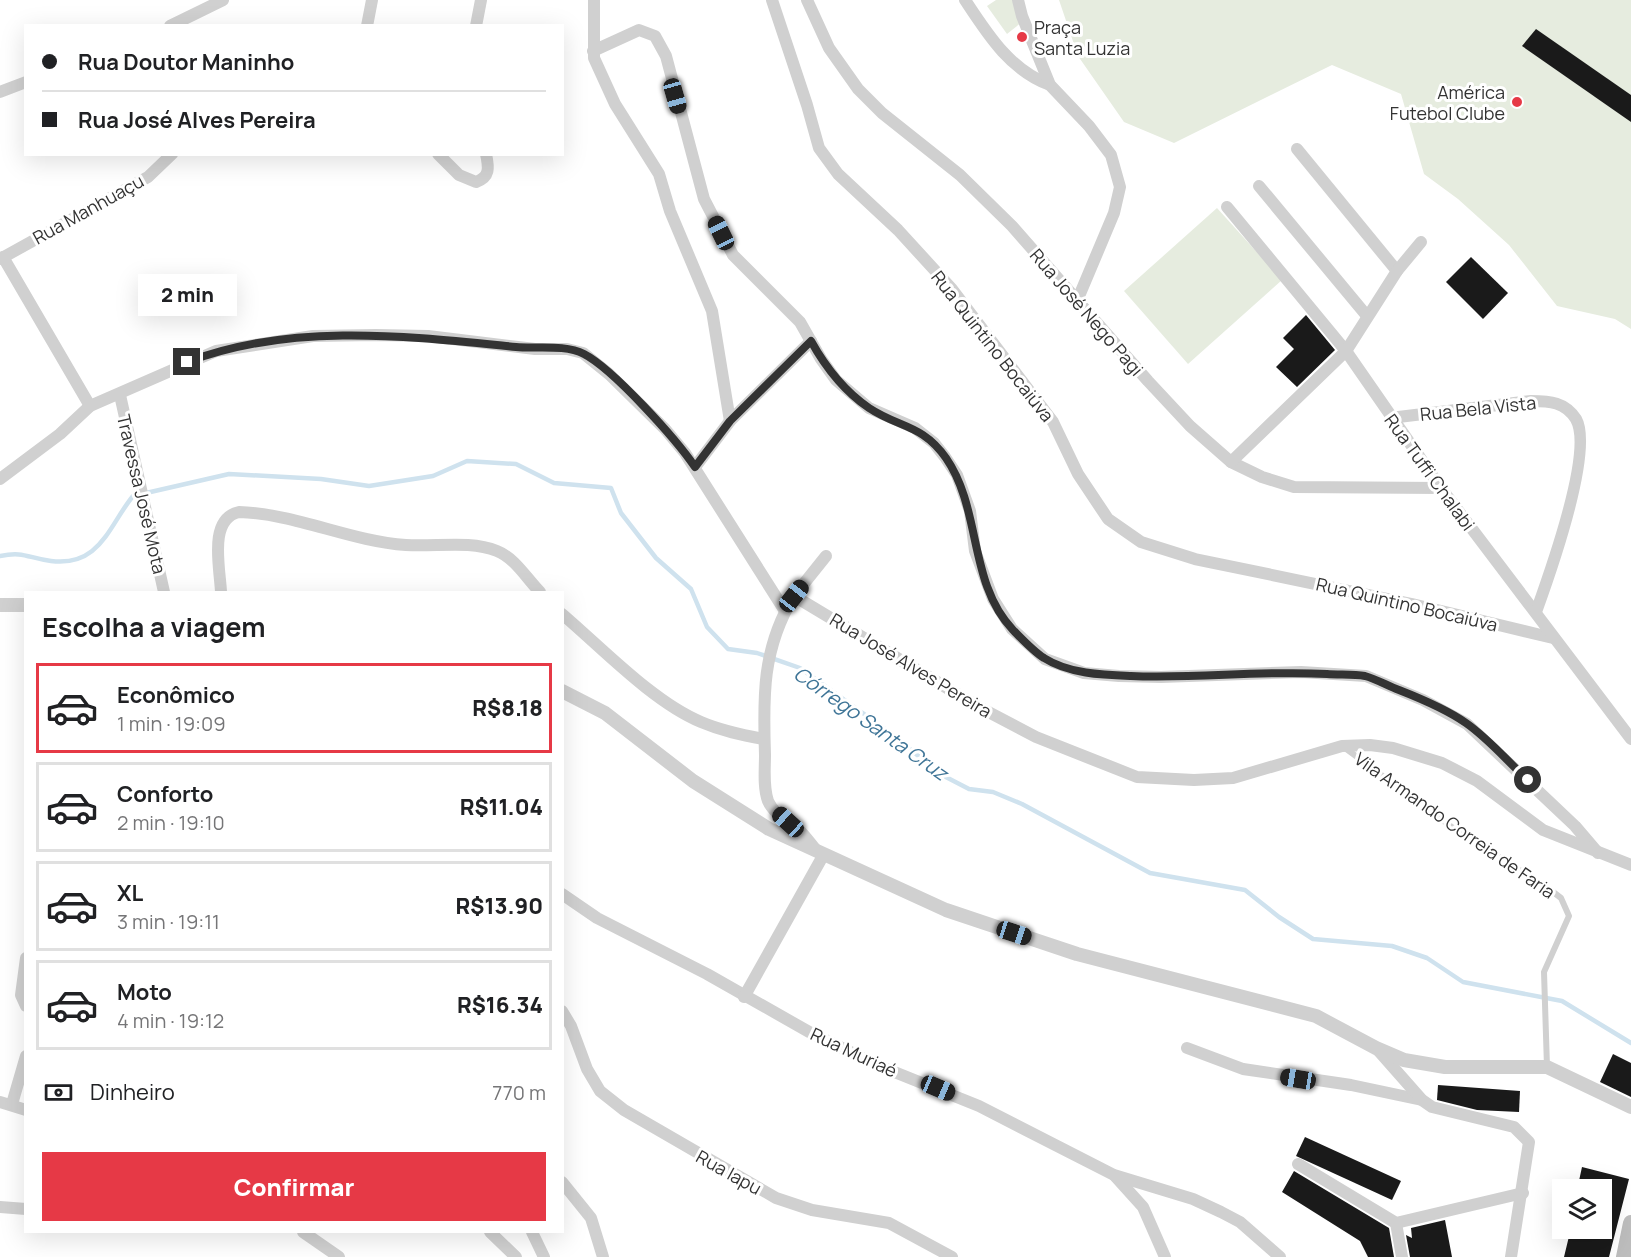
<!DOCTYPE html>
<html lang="pt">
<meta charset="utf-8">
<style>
body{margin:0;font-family:Manrope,sans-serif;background:#f2f2f2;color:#202124;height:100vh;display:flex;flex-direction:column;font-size:22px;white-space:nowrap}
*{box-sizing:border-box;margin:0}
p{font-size:20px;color:#757577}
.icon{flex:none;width:33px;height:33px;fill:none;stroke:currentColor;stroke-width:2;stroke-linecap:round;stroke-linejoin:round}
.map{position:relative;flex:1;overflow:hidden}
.panel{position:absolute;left:24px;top:591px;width:540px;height:642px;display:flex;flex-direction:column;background:#fff;border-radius:0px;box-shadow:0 6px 24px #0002}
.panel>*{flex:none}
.top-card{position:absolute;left:24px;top:24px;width:540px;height:132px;border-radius:0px;box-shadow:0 6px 24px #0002;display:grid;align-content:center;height:132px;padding:0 18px;background:#fff}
.buttons{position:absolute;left:1552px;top:1179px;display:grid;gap:12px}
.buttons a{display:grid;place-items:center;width:60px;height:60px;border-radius:0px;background:#fff;box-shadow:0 6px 24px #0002;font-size:30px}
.end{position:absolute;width:27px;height:27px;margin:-14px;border:8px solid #333;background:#fff;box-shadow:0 0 0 3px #fff}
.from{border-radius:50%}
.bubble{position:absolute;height:42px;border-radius:0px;background:#fff;box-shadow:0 6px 24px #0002;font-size:20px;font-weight:800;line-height:42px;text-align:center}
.car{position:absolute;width:18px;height:36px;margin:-18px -9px;border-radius:8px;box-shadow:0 0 4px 2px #0007;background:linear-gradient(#222 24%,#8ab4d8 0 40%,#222 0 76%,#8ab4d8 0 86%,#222 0)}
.top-card b{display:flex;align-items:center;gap:21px;height:57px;font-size:22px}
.top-card b+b{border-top:2px solid #e0e0e0}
.top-card i{width:15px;height:15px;background:#202124}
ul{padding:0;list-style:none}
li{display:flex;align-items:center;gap:18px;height:90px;margin:0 12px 9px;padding:0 6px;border:3px solid #e0e0e0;border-radius:0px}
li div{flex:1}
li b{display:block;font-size:22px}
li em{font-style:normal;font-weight:800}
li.selected{border-color:#e63946}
li>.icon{width:54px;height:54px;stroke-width:1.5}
h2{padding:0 18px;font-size:27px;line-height:72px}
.pay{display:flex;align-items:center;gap:15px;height:66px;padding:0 18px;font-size:22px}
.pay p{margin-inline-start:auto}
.cta{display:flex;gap:12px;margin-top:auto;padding:12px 18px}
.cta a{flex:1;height:69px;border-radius:0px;background:#e63946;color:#fff;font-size:24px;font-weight:800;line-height:69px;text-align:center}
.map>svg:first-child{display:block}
</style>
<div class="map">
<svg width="1631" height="1257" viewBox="0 0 1631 1257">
<rect width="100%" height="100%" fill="#fff"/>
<g fill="#e6ecdf">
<path d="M996 0H1012L1022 22 1007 34 987 6Z"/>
<path d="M1059 0H1631V329L1615 319 1557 306 1509 245 1458 199 1424 174 1401 94 1332 65 1174 143 1124 122 1078 56Z"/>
<path d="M1217 208 1282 280 1188 364 1124 291Z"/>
</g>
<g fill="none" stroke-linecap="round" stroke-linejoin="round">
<path stroke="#cfe2ee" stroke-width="4.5" d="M0 556C24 551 28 558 51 561 100 567 108 527 133 496L229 474 321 479 369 486 433 476 467 461 516 464 554 483 611 488 621 513 656 558 691 589 707 627 728 649 757 653 800 668 885 729 942 775 969 789 993 792 1022 804 1150 873 1245 890 1279 917 1313 939 1392 946 1427 958 1463 982 1562 1001 1631 1043"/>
</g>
<g fill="#1a1a1a">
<path d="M1536 29 1631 95V122L1522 46Z"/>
<path d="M1471 257 1508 293 1483 319 1446 282Z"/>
<path d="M1306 315 1335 350 1297 387 1276 367 1294 349 1283 338Z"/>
<path d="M1613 1054 1631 1063V1097L1600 1082Z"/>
<path d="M1438 1085 1520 1091 1519 1112 1477 1110 1437 1100Z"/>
<path d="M1305 1137 1401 1181 1392 1200 1296 1156Z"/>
<path d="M1582 1167 1629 1179 1609 1257H1564L1571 1228 1602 1235V1190H1577Z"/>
<path d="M1294 1171 1389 1228 1394 1257H1368L1360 1241 1282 1192Z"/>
<path d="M1445 1220 1452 1257H1410L1406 1235 1412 1238 1411 1228Z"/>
</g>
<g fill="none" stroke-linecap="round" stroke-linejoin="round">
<path stroke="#d0d0d0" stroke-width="6" d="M1345 748 1453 828 1548 888 1561 898 1569 916 1544 972 1547 1067"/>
<g stroke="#d0d0d0" stroke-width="12">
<path d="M594 0V58L615 104 659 174 670 211 712 311 730 421"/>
<path d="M772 0 807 105 819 148 838 174 898 230 951 288 1053 422 1078 474 1108 519 1141 542 1195 559 1412 604 1553 638"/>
<path d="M807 0 829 48 858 89 882 113 960 175 1012 226 1148 381 1190 426 1231 462 1262 477 1294 487 1441 488"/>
<path d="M965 0C988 35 1010 70 1050 85"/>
<path d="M1018 0 1022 16 1050 85 1089 126 1111 155 1120 187 1114 213 1077 301"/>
<path d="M170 26 223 0"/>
<path d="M367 26 372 0"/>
<path d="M476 26 481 0"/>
<path d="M593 51 639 30 655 36 666 56 704 199 733 255 800 322 821 359 836 380 869 408 915 428 934 443 945 457 957 475 970 511 975 551 993 599 1012 629 1045 659 1084 673 1119 676 1161 677 1301 672 1366 676 1423 700 1467 724 1575 826 1598 853"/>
<path d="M0 92 26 82"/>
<path d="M1297 149 1397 271"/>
<path d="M438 154 459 175 476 182C490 177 489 168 486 154"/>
<path d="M1259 186 1367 316"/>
<path d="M1227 207 1346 351 1441 488 1631 739"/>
<path d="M3 257 90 406"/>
<path d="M0 259 148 177 172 154"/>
<path d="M120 395 164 592"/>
<path d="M1390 418 1531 401C1550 401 1565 402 1576 419 1594 451 1549 576 1536 612"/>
<path d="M1231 462 1346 351 1397 271 1421 242"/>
<path d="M695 467 730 421 811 341"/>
<path d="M0 479 60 434 90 406 216 351 313 336 376 335 428 336 535 349H567L583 353 609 374 665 429 685 453 785 611"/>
<path d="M221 592C220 568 208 519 239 512 297 514 349 541 406 545 436 547 470 540 497 551 515 558 527 579 540 592"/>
<path d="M794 596 826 556"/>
<path d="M562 614C602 648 653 702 701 722 722 731 742 735 764 739"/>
<path d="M816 850C811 844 806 837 801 832 791 822 774 815 768 801 763 787 765 769 765 755 763 697 762 648 794 596L977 706 1036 737 1137 777 1194 780 1233 778 1342 746 1370 745 1393 748 1442 763 1477 781 1543 830 1631 865"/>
<path d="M562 894 597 918 707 974 811 1033 877 1065 979 1106 1114 1175 1193 1199 1221 1212 1240 1222 1280 1257"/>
<path d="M26 958 21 995 26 1006"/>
<path d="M744 997 824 854"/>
<path d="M562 1011 571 1026 587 1069 600 1091 624 1110 776 1198 812 1210 889 1223 952 1257"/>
<path d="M1187 1048 1243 1069 1351 1085 1422 1100"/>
<path d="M1377 1049 1422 1100 1432 1107 1514 1127 1529 1142 1511 1257"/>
<path d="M0 1102 26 1110"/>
<path d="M12 1104 26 1056"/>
<path d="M1298 1164 1396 1223 1523 1193"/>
<path d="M1115 1176 1143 1207 1165 1257"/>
<path d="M562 1182 591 1218 603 1257"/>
<path d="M0 1207 26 1209"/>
<path d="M1396 1223 1402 1257"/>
<path d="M303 1232 339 1257"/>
<path d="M490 1232 516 1257"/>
<path d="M532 1232 544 1257"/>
</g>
<g stroke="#d0d0d0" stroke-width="14">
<path d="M0 605H26"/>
<path d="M562 691 605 713 693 781 769 829 946 910 1077 954 1316 1016 1376 1048 1404 1060 1445 1067H1547L1631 1107"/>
</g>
<path stroke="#bdbdbd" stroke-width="16" d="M1624 1257 1631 1223"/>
</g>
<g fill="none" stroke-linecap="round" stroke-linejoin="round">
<path stroke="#333" stroke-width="8" d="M187 362C292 322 407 336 516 347 536 349 565 344 584 354 613 369 676 439 695 467L730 421 811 341C826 368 844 391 869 408 899 428 922 424 946 458 982 510 968 583 1013 630 1022 639 1034 652 1044 658 1069 674 1103 675 1131 676 1196 679 1262 670 1327 674 1339 675 1353 674 1365 676 1376 679 1388 686 1399 690 1422 699 1446 709 1466 723 1489 739 1508 762 1528 780"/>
</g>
<g fill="#e63946" stroke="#fff" stroke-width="2">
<circle cx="1022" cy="37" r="6"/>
<circle cx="1517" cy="102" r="6"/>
</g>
<g text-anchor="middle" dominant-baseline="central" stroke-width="6" stroke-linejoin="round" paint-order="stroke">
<g font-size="18" fill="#333" stroke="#fff" text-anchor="start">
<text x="1034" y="27">Praça<tspan x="1034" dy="21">Santa Luzia</tspan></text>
<text x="1505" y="92" text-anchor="end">América<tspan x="1505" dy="21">Futebol Clube</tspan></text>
</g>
<g font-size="18" fill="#333" stroke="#fff">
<text transform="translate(88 209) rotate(-29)">Rua Manhuaçu</text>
<text transform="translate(1087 312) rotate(49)">Rua José Nego Pagi</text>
<text transform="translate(993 346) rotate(52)">Rua Quintino Bocaiúva</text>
<text transform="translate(1478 408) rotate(-6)">Rua Bela Vista</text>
<text transform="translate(1430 472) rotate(54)">Rua Tuffi Chalabi</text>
<text transform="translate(142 494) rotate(77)">Travessa José Mota</text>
<text transform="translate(1407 604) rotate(13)">Rua Quintino Bocaiúva</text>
<text transform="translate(911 665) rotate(31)">Rua José Alves Pereira</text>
<text transform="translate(1455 825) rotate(35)">Vila Armando Correia de Faria</text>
<text transform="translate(854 1052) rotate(25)">Rua Muriaé</text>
<text transform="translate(729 1172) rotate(29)">Rua Iapu</text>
</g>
<g font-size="20" font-style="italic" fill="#3f7597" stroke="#fff">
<text transform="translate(871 723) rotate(35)">Córrego Santa Cruz</text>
</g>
</g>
</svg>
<div class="buttons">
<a><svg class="icon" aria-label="layers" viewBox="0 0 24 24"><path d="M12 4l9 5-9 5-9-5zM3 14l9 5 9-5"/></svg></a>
</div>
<i class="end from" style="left:1528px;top:780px"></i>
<i class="end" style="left:187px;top:362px"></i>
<div class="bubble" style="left:138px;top:274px;width:99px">2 min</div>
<i class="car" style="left:675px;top:96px;rotate:164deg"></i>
<i class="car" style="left:721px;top:233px;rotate:334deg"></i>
<i class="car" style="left:794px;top:596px;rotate:38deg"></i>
<i class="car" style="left:788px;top:822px;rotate:312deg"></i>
<i class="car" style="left:1014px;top:933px;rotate:108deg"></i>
<i class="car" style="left:1298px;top:1079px;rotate:279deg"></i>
<i class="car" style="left:938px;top:1088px;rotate:113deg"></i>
<div class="top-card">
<b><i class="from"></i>Rua Doutor Maninho</b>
<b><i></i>Rua José Alves Pereira</b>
</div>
<section class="panel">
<h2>Escolha a viagem</h2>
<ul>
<li class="selected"><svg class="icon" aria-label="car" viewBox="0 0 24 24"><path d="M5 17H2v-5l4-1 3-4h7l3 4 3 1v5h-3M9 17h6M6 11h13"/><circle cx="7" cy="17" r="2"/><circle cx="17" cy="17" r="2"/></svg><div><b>Econômico</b><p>1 min · 19:09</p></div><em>R$8.18</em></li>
<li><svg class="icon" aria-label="car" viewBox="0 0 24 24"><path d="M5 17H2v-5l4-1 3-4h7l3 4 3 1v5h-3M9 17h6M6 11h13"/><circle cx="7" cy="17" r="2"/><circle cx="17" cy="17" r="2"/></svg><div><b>Conforto</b><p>2 min · 19:10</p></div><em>R$11.04</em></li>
<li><svg class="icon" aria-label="car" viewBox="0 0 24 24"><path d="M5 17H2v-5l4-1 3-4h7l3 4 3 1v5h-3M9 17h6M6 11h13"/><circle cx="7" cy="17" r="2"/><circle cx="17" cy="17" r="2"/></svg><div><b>XL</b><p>3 min · 19:11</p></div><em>R$13.90</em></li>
<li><svg class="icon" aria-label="car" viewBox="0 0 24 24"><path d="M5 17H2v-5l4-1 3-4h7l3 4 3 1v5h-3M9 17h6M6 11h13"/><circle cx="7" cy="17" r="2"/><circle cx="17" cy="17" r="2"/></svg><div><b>Moto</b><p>4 min · 19:12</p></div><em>R$16.34</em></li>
</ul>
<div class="pay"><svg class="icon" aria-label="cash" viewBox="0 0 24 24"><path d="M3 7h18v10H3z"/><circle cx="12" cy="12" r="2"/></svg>Dinheiro<p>770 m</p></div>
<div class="cta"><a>Confirmar</a></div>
</section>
</div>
